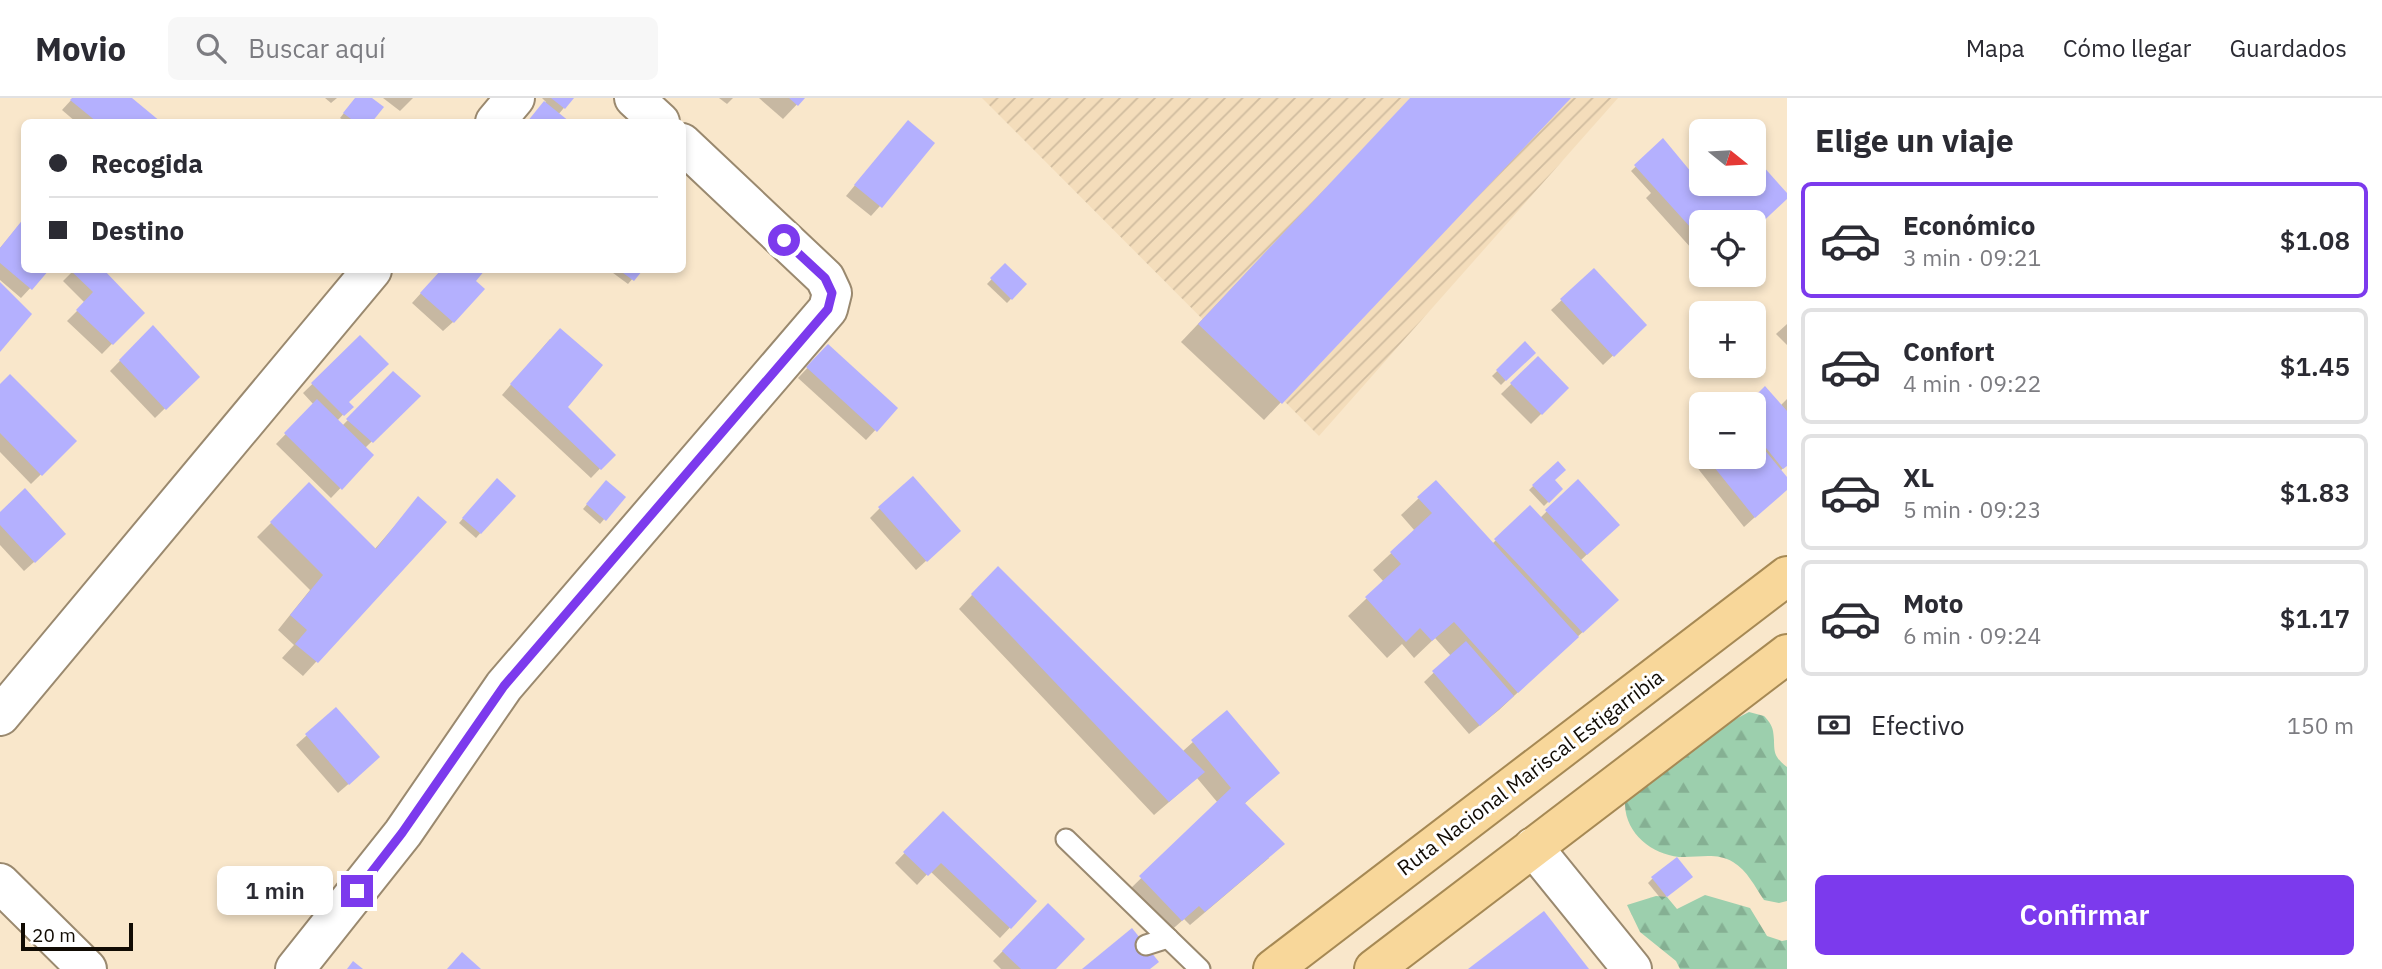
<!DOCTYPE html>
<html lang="es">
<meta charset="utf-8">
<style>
body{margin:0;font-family:"IBM Plex Sans",sans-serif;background:#f7f7f7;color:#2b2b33;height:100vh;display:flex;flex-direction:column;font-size:26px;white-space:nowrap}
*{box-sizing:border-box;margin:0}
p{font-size:23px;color:#7c7c81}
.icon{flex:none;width:38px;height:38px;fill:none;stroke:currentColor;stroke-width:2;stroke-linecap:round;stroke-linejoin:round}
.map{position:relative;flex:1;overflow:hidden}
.details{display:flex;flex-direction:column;background:#fff;width:595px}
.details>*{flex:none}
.top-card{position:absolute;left:21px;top:21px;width:665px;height:154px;border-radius:10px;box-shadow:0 4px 10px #0003;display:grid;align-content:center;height:154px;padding:0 28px;background:#fff}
.needle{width:46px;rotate:108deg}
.buttons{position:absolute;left:1689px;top:21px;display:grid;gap:14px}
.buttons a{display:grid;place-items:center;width:77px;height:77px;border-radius:10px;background:#fff;box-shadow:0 4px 10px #0003;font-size:35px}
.scale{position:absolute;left:21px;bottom:18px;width:112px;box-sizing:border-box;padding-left:7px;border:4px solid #110b03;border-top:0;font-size:19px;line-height:24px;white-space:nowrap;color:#110b03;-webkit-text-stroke:5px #fff;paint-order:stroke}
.end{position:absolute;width:32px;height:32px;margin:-16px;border:9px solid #7c3aed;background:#fff;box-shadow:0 0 0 4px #fff}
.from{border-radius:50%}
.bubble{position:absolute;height:49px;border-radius:10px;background:#fff;box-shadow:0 4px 10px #0003;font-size:23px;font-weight:600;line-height:49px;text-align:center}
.top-card b{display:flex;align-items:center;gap:24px;height:66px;font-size:26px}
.top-card b+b{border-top:2px solid #e1e1e2}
.top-card i{width:18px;height:18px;background:#2b2b33}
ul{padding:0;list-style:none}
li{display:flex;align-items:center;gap:21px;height:116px;margin:0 14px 10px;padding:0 14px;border:4px solid #e1e1e2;border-radius:10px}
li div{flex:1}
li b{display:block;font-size:26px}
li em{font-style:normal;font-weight:600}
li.selected{border-color:#7c3aed}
li>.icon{width:63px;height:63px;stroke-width:1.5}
h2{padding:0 28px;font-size:32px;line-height:84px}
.pay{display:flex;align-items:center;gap:18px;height:77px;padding:0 28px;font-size:26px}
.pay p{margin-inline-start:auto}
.action{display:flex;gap:14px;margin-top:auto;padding:14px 28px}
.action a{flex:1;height:80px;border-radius:10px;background:#7c3aed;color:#fff;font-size:28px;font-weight:600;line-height:80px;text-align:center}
header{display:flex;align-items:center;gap:42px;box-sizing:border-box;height:98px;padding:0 35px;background:#fff;border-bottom:2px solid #e1e1e2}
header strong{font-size:33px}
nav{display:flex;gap:38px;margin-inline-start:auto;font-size:24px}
.search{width:490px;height:63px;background:#f7f7f7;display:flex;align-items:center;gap:18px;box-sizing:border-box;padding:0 24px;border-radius:10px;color:#7c7c81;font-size:26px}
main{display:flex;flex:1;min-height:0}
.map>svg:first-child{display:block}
</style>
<header>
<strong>Movio</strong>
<div class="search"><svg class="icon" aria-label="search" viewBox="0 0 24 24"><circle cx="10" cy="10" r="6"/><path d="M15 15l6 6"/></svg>Buscar aquí</div>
<nav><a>Mapa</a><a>Cómo llegar</a><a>Guardados</a></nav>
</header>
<main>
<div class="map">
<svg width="1787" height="871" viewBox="0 0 1787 871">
<defs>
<pattern id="industrial-furrows" width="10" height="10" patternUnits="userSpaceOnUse" patternTransform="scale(1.75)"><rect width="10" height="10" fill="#f4ddbb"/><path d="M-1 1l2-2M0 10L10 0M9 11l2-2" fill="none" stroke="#d0bc9f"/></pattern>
<pattern id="forest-firs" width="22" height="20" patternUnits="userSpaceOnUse" patternTransform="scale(1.75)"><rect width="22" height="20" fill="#9ccfad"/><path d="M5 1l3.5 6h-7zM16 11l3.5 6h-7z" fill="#85b093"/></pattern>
</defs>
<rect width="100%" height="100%" fill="#f9e7cb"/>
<path fill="url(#industrial-furrows)" d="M982 0H1618L1319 338Z"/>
<g fill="url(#forest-firs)">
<path d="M1749 614 1764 618C1768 622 1772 627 1773 633 1776 651 1770 656 1787 669V803L1779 805 1764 802C1755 789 1747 772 1733 764 1716 754 1698 760 1679 759 1652 756 1626 736 1625 707 1625 697 1630 684 1632 675Z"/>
<path d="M1705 797 1750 810 1767 838 1782 843 1787 842V871H1680L1676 863 1640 834 1627 807 1656 798 1667 799 1677 811Z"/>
</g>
<g fill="#0003">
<path d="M73 0H129L158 24H76L62 12Z"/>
<path d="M325 0H337L331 5Z"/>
<path d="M356 0H369L381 10 369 24H346L340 20Z"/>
<path d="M383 0H413L400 13Z"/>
<path d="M542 0H572L558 17 567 24H527L546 4Z"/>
<path d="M719 0H733L727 6Z"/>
<path d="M759 0H803L783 21Z"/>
<path d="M1412 0H1569L1264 322 1181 244Z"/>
<path d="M899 34 880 108 871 118 846 98Z"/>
<path d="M1663 43 1701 87 1754 86V61L1787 99 1754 130V124H1701V161L1646 100 1651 95 1631 73Z"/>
<path d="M24 121V172H47L21 200 0 182V150Z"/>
<path d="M1005 167 1025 186 1007 205 987 186Z"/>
<path d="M74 172H102L142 215 102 256 67 223 85 205 63 183Z"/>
<path d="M442 172H483L473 183 453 224 443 233 412 205Z"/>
<path d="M609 172H638L639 173 628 186Z"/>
<path d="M1594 172 1645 227 1603 267 1551 212Z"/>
<path d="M1787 226V247L1776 236Z"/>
<path d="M153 229 197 279 155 320 110 273Z"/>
<path d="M360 240 347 304 351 308 337 323 342 328 393 276 418 298 365 350 372 357 331 400 276 346 314 307 303 295Z"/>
<path d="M550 241 565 309 613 357 591 380 502 297Z"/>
<path d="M1525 246 1533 255 1501 287 1492 278Z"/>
<path d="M828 248 896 310 866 342 798 280Z"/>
<path d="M1538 260 1567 290 1531 326 1501 296Z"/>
<path d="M0 288 75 343 31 386 0 354Z"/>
<path d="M1765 291 1780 308 1787 301V367L1780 373 1787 382V390L1744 429 1692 363 1701 354V359H1754V306H1750Z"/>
<path d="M1557 365 1553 382 1561 391 1544 408 1529 392Z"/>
<path d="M1578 383 1618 427 1580 463 1603 515 1499 612 1469 636 1424 584 1451 558 1435 540 1414 560 1402 546 1387 560 1348 518 1384 484 1373 472 1415 433 1401 417 1419 400 1492 446 1530 409 1540 420Z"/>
<path d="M309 387 374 452 418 401 445 424 303 578 282 560 294 547 278 532 310 492 257 439Z"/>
<path d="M492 387 513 398 476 440 459 425Z"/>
<path d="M602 389 623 399 600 426 583 411Z"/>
<path d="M880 410 949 442 916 472 870 420Z"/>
<path d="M0 416 54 446 24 473 0 447Z"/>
<path d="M984 484 1183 653 1193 644 1278 675 1244 706 1269 760 1190 827 1184 821 1167 836 1127 794 1218 705 1197 680 1154 717 959 511Z"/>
<path d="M336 611 368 669 338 695 296 647Z"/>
<path d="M943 715 1035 803 1000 840 930 773 917 787 895 765Z"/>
<path d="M1652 781 1686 783 1662 802 1648 785Z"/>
<path d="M1048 807 1053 871H1001L993 863Z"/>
</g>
<g fill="#b4b0fe">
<path d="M72 0H132L161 24H97L70 2Z"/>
<path d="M355 0H372L384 9 372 24H355L343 15Z"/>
<path d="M551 0H574L565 11Z"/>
<path d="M789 0H805L798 8Z"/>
<path d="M1410 0H1571L1282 306 1198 226Z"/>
<path d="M544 3 570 24H527Z"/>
<path d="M908 22 935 45 882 110 854 87Z"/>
<path d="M1663 40 1701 86H1754V58L1787 95V101L1754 132V124H1701V141L1634 67Z"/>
<path d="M24 120V172H49L32 192 0 165V150Z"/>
<path d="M1005 165 1027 186 1012 202 990 180Z"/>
<path d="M1594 170 1647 227 1614 259 1560 201Z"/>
<path d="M70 172H104L145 215 113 247 76 212 93 194Z"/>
<path d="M441 172H485L476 183 485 191 454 225 420 195Z"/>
<path d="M619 172H640L642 173 634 183Z"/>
<path d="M0 184 32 216 0 254Z"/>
<path d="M153 227 200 279 166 312 119 262Z"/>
<path d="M560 230 603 267 568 309 616 357 601 372 510 286Z"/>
<path d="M360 237 389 266 349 304 354 309 344 318 311 285Z"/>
<path d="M1525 243 1536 255 1506 283 1496 272Z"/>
<path d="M828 246 898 310 877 334 806 269Z"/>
<path d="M1538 258 1569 290 1542 317 1510 285Z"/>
<path d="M393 273 421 298 373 345 346 321Z"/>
<path d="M10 276 77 343 42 378 0 335V286Z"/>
<path d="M1765 288 1787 313V368L1783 371 1754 335V306H1747Z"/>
<path d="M317 301 374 357 342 392 284 335Z"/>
<path d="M1754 339 1787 379V392L1755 420 1706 359H1754Z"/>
<path d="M1558 363 1566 372 1555 382 1563 391 1549 405 1532 387Z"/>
<path d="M913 378 961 433 927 464 878 409Z"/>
<path d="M497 380 516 398 481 436 462 420Z"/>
<path d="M1578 381 1620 427 1587 457 1545 412Z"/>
<path d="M606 382 626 399 606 423 586 406Z"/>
<path d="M1436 382 1579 539 1518 595 1454 524 1432 543 1420 530 1406 544 1365 499 1401 466 1390 454 1432 415 1417 399Z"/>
<path d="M309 384 376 451 418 398 447 424 318 565 295 546 307 532 290 517 323 477 270 424Z"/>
<path d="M25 390 66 436 35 465 0 427V414Z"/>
<path d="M1530 407 1619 502 1583 535 1494 441Z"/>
<path d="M998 468 1205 674 1169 704 971 496Z"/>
<path d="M1466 543 1514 598 1480 628 1432 573Z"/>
<path d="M336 609 380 659 349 687 305 636Z"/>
<path d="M1227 612 1280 675 1245 705 1285 746 1205 814 1199 808 1182 823 1139 778 1231 690 1191 642Z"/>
<path d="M943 713 1037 803 1011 831 941 765 928 778 903 754Z"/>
<path d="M1677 759 1693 779 1667 799 1651 779Z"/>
<path d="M1048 805 1085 841 1056 871H1021L1002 853Z"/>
<path d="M1544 813 1589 871H1468Z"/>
<path d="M1132 830 1159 864 1150 871H1082Z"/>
<path d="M462 854 481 871H447Z"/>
<path d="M353 863 363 871H347Z"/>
</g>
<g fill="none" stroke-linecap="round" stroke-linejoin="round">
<defs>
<g id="service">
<path d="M1066 741 1200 871"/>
<path d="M1146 847 1168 840"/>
</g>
<g id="minor">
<path d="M634 0 660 24"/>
<path d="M495 24 515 0"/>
<path d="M0 618 372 172"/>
<path d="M1533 749 1632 871"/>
<path d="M295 871 403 735 504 588 828 211 832 195 825 180 682 45"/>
</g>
<path id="secondary" d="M0 785 87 871"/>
<g id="trunk">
<path d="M1273 871 1787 478"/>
<path d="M1374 871 1787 556"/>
</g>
</defs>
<use href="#service" stroke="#9a896f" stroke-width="23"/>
<use href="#minor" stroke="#9a896f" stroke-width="42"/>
<use href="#secondary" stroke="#9a896f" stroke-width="42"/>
<use href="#trunk" stroke="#a68954" stroke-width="42"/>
<use href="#service" stroke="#fff" stroke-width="19"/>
<use href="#minor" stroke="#fff" stroke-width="38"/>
<use href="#secondary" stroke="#fff" stroke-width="38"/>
<use href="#trunk" stroke="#f8d79a" stroke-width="38"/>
</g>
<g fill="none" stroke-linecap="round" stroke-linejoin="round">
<path stroke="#7c3aed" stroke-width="9" d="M357 793 402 735 504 588 828 211 832 195 825 180 784 142"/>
</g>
<g text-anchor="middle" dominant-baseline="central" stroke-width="6" stroke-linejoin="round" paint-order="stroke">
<g font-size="21" fill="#110b03" stroke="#fff">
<text transform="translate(1530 674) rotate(-37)">Ruta Nacional Mariscal Estigarribia</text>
</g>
</g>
</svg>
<div class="buttons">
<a><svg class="needle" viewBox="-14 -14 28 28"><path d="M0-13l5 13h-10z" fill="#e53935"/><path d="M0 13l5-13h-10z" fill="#7c7c81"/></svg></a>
<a><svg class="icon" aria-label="locate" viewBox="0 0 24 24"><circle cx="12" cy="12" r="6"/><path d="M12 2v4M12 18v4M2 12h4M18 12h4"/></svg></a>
<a>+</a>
<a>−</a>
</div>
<div class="scale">20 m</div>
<i class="end from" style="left:784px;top:142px"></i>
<i class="end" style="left:357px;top:793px"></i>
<div class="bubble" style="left:217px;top:768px;width:116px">1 min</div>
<div class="top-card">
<b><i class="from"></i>Recogida</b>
<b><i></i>Destino</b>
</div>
</div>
<section class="details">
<h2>Elige un viaje</h2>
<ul>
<li class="selected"><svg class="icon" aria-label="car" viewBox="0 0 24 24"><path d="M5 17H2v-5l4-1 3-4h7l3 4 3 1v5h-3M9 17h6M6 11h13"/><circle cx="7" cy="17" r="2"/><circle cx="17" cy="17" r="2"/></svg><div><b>Económico</b><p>3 min · 09:21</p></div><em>$1.08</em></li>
<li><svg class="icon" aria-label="car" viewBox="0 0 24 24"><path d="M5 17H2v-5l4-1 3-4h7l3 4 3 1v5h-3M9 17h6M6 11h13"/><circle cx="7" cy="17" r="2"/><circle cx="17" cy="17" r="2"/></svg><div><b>Confort</b><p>4 min · 09:22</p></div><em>$1.45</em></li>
<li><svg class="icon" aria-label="car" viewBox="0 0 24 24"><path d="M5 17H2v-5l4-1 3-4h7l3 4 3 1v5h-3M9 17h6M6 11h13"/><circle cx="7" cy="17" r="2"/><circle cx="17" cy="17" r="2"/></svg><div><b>XL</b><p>5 min · 09:23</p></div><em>$1.83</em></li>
<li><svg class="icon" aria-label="car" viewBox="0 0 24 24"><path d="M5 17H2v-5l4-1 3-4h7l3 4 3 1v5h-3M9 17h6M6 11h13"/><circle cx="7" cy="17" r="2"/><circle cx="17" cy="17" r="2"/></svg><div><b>Moto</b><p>6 min · 09:24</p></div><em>$1.17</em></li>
</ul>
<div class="pay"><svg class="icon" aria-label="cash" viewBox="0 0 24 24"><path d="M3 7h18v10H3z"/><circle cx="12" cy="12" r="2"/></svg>Efectivo<p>150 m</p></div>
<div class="action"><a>Confirmar</a></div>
</section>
</main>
